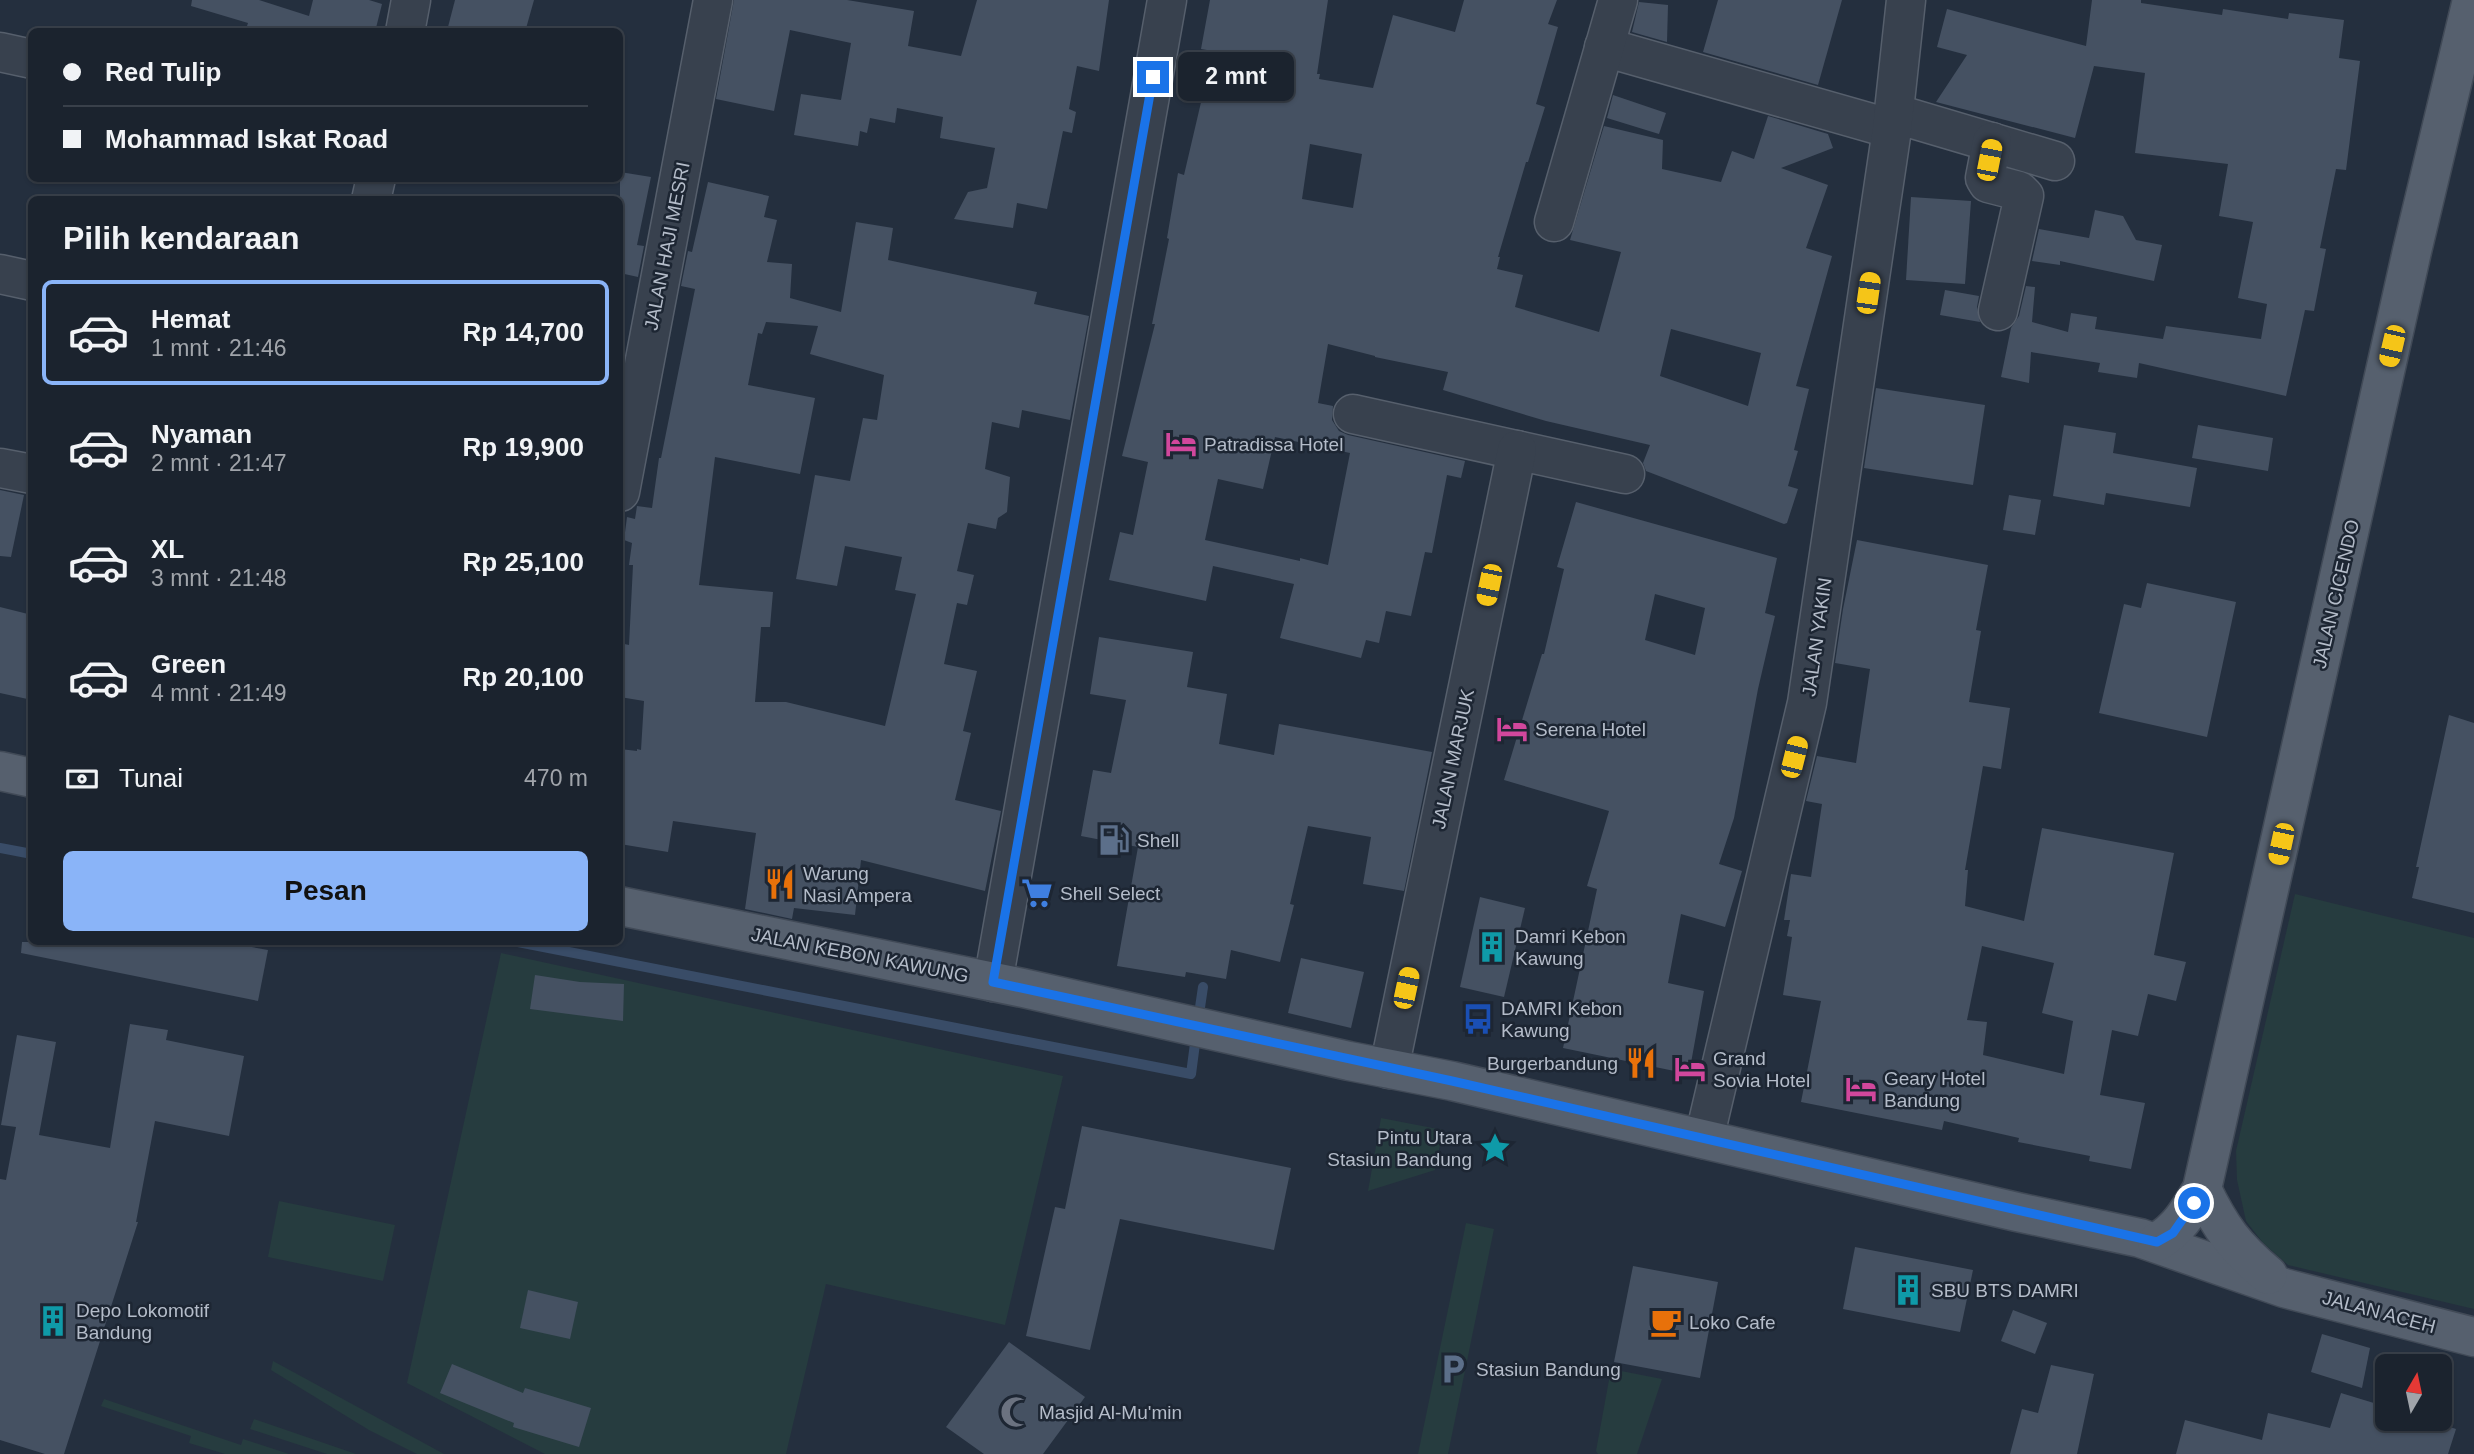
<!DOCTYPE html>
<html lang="id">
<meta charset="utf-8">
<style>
body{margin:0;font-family:Arial,sans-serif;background:#282f3a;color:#f1f3f6;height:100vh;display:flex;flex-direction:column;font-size:26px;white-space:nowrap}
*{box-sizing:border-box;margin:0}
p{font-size:23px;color:#a0a4aa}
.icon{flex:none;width:38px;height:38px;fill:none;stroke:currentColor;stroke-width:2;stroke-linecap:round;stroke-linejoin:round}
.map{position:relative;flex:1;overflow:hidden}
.drawer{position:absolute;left:28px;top:196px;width:595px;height:749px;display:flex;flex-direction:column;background:#1b232e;border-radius:10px;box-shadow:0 2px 5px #0004,0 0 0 2px #39404a}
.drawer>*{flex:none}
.hud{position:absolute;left:28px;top:28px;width:595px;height:154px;border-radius:10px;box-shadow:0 2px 5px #0004,0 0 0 2px #39404a;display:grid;align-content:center;height:154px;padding:0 35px;background:#1b232e}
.needle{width:46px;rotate:9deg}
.controls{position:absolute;left:2375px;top:1354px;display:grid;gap:14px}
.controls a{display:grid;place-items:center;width:77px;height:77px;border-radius:10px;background:#1b232e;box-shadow:0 2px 5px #0004,0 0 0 2px #39404a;font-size:35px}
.end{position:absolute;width:32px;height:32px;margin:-16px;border:9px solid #1a73e8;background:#fff;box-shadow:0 0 0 4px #fff}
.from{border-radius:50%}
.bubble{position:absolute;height:49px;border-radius:10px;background:#1b232e;box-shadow:0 2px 5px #0004,0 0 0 2px #39404a;font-size:23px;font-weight:800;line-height:49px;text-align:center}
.car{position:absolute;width:21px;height:42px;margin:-21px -10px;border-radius:9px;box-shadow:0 0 5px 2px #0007;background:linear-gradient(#f5c518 24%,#345 0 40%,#f5c518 0 76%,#345 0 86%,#f5c518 0)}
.hud b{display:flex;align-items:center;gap:24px;height:66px;font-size:26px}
.hud b+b{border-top:2px solid #39404a}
.hud i{width:18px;height:18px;background:#f1f3f6}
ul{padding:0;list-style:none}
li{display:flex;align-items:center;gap:21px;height:105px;margin:0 14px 10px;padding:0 21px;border:4px solid transparent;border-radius:10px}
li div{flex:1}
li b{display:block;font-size:26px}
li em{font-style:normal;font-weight:800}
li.current{border-color:#8ab4f8}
li>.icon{width:63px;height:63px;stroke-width:1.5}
h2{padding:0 35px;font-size:32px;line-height:84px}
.pay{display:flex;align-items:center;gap:18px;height:77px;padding:0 35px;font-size:26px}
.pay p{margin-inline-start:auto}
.primary-button{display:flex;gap:14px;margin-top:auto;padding:14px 35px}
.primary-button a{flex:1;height:80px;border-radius:10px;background:#8ab4f8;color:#111;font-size:28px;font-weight:800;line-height:80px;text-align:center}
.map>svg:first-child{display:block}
</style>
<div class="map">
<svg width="2474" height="1454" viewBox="0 0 2474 1454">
<rect width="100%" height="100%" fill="#242f3e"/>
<g fill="#263c3f">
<path d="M2295 894 2474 938V1309L2288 1265 2263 1243 2246 1221 2237 1180 2236 1151Z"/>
<path d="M501 953 1063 1076 1005 1325 826 1284 786 1454H545L407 1383Z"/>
<path d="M1381 1118 1443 1130 1435 1170 1368 1191Z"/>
<path d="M279 1201 395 1225 383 1281 268 1257Z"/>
<path d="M1466 1223 1494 1229 1448 1454H1418Z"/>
<path d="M273 1361 444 1454H417L369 1430 271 1370Z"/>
<path d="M1611 1369 1662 1379 1637 1454H1598L1596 1451Z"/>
<path d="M104 1399 241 1445 243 1439 289 1454H225L189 1443 191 1436 101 1406Z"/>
<path d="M254 1419 356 1454H327L250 1429Z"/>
</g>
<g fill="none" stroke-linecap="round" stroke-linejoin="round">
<g stroke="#394c67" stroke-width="10">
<path d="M0 848 32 854"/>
<path d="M518 942 1191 1074 1196 1036"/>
<path d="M1198 1021 1203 987"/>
</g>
</g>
<g fill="#455162" fill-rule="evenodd">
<path d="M192 0H259L309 16 313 0H369L382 4 375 32H245L248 23 191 6Z"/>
<path d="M455 0H534L525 32H466L448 27Z"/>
<path d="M734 0H847L914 11 908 46 961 56 977 0H1109L1099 71 1077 66 1069 109 1076 112 1072 133 1063 131 1047 209 1017 203 1013 228 954 219 968 192 987 188 995 148 940 138 943 117 897 108 895 123 870 118 867 133 860 131 858 146 794 135 801 94 841 100 851 43 790 30 774 111 716 99Z"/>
<path d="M1210 0H1328L1317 74H1320L1319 79 1373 88 1393 15 1455 32 1464 0H1557L1548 24 1558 27 1536 104 1545 107 1528 162H1526L1498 257H1500L1497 269 1523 275 1515 307 1599 332 1621 252 1570 240 1604 126 1663 140 1662 169 1721 182 1732 151 1754 159 1768 116 1828 134 1833 148 1781 168 1828 185 1806 248 1832 256 1796 386 1809 389 1794 450 1798 451 1788 486 1798 489 1787 523 1784 524 1646 471 1643 463 1650 445 1546 421 1443 390 1448 372 1375 357V356L1328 344 1318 403 1333 406 1332 420 1339 431 1348 435 1465 461 1461 478 1447 475 1432 553 1425 552 1411 616 1386 611 1379 643 1366 640 1361 658 1280 638 1294 584 1213 566 1206 601 1109 580 1120 532 1133 535 1148 462 1122 456 1155 324H1152L1169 239 1167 238 1178 173 1184 175 1213 51 1201 49ZM1310 144 1362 154 1353 208 1302 199ZM1671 329 1761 353 1748 406 1660 376ZM1275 437 1350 453 1328 565 1300 558V561L1205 540 1218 479 1263 489Z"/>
<path d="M1718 0H1842L1818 85 1703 52Z"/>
<path d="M2092 0H2141V3L2222 15 2223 9 2288 19 2289 13 2344 20 2339 58 2360 61 2346 170 2336 169 2320 248 2326 249 2314 311 2305 310 2286 396 2139 363 2137 378 2098 372 2100 363 2031 352 2029 383 2001 377 2011 328 2019 316 2026 286 2035 287 2032 322 2068 332 2071 313 2097 317 2095 329 2163 339 2166 326 2261 339 2267 304 2238 298 2253 222 2219 216 2228 164 2135 153 2145 73 2094 66 2075 138 1936 102 1967 55 1937 47 1947 9 2086 46Z"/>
<path d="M1639 2 1668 5 1667 42 1632 32Z"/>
<path d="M1613 95 1666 113 1659 134 1607 118Z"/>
<path d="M620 172 651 177 637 245 644 246 638 277 620 273Z"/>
<path d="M708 182 769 196 764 217 777 220 767 262 792 264 790 298 841 312 856 222 893 228 888 260 1037 292 1034 304 1089 316 1070 420 1022 410 1019 428 992 422 985 469 1010 477 1007 512 998 518 996 529 968 523 957 571 974 575 967 605 957 603 944 664 977 671 963 731 971 733 955 800 1001 811 985 891 861 860 855 915 794 908 792 919 745 909 756 833 673 821 668 852 620 844V749L637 751V749L641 750 644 701 620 697V643L629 645 633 565H629L632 543 624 540 627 517 635 519 637 506 652 508 659 458H661L695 289 681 286 688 251 692 252ZM766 322 818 326 810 354 884 375 877 420 863 418 850 481 815 475 796 579 837 586 845 546 902 557 895 590 916 594 885 726 786 702H755L761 627H770L773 592 699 585 715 457 800 474 815 398 748 385 758 333 762 334Z"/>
<path d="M1911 197 1971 201 1965 284 1906 280Z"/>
<path d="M2095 210 2123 216 2136 240 2162 245 2154 281 2060 261V265L2032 261 2039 229 2089 238Z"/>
<path d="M1945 290 1979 296 1977 307 1980 322 1940 315Z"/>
<path d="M1876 388 1985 405 1973 485 1864 468Z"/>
<path d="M2064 425 2116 433 2113 453 2197 468 2190 507 2106 493 2104 505 2053 496Z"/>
<path d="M2198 425 2273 438 2268 471 2192 458Z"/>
<path d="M0 490 24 495 11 557 0 556Z"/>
<path d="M2009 495 2041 500 2035 535 2003 530Z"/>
<path d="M1576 502 1777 558 1765 613 1775 616 1758 689 1734 818 1719 864 1742 871 1725 927 1681 914 1668 983 1704 991 1689 1074 1563 1048 1597 889 1587 886 1609 811 1504 780 1542 654H1544L1564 569 1557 567ZM1655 594 1705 608 1695 655 1645 640Z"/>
<path d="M1857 540 1988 565 1976 630 1981 631 1969 702 2010 708 2001 769 1983 766 1965 870H1968L1965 906 2024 921 2042 828 2174 853 2154 955 2186 962 2176 1001 2148 994 2138 1036 2112 1030 2100 1095 2145 1103 2131 1169 2089 1161 2090 1156 2018 1142 2019 1138 1944 1121 1942 1130 1801 1102 1821 1001 1783 995 1792 937 1787 936 1790 920H1784L1791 874 1811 877 1822 804 1806 801 1817 756 1856 763 1870 669 1835 663 1843 609ZM1982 946 2054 963 2042 1013 2073 1021 2064 1074 1983 1055 1987 1022 1967 1020Z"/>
<path d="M2147 583 2236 602 2207 737 2099 713 2124 604 2141 608Z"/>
<path d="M0 607 32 615V700L0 693Z"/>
<path d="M1099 637 1193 652 1187 687 1227 694 1219 744 1274 755 1279 724 1432 752 1404 891 1363 884 1371 837 1308 826 1290 904 1294 905 1280 962 1231 950 1226 979 1186 972 1185 977 1117 966 1138 847 1081 836 1093 770 1111 773 1126 700 1090 694Z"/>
<path d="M2449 715 2474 723V913L2412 898 2419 867H2416Z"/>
<path d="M1480 897 1525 908 1504 997 1460 987Z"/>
<path d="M22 942H225L268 950 258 1001 21 953Z"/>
<path d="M1301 958 1364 972 1351 1028 1288 1013Z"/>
<path d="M535 975 580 982 624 984 623 1021 530 1009Z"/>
<path d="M130 1024 168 1030 166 1040 244 1056 229 1136 155 1121 136 1222H138L64 1454H45L0 1440V1179L6 1180 16 1127 1 1125 17 1035 56 1042 39 1135 110 1148Z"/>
<path d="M1082 1126 1291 1168 1274 1250 1120 1219 1090 1350 1026 1336 1055 1207 1065 1209Z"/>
<path d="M1855 1247 1973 1270 1960 1332 1843 1309Z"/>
<path d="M1633 1266 1718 1282 1700 1378 1614 1362Z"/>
<path d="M528 1290 578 1302 570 1339 520 1328Z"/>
<path d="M2013 1310 2047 1323 2035 1354 2001 1341Z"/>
<path d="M2322 1334 2370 1348 2362 1388 2311 1372Z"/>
<path d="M1009 1342 1085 1397 1043 1454H984L946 1427Z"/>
<path d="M452 1364 523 1393 525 1388 591 1408 579 1447 513 1427 514 1423 440 1393Z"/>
<path d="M2051 1365 2094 1374 2077 1454H2010L2022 1409 2038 1413Z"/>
<path d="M2341 1393 2387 1407V1419H2426L2456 1429 2448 1454H2176L2185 1420 2262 1440 2268 1413 2330 1428Z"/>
</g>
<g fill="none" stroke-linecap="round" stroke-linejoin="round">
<defs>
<g id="minor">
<path d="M405 32 411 0"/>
<path d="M1604 47 1892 129"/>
<path d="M0 52 32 59"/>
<path d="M1893 113 2055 161"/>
<path d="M1992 142 1985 178 1988 183 2019 191 2024 196 1998 311"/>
<path d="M371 200 376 178"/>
<path d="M1554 222 1618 0"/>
<path d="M0 274 32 281"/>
<path d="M1353 414 1625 474"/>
<path d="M0 468 32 474"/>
<path d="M620 492 713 0"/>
<path d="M993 982 1167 0"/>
<path d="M1389 1069 1517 450"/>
<path d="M1704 1139 1807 703 1892 129 1906 0"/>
</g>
<g id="major">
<path d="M0 771 32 778"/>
<path d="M620 906 1023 988 1349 1061 1452 1081 2017 1212 2140 1238 2284 1288 2474 1337"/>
<path d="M2202 1189C2221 1229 2235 1247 2268 1275"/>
<path d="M2157 1242C2179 1229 2189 1211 2202 1189L2412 251 2472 0"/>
</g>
</defs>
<use href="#minor" stroke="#565f6c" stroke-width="41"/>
<use href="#major" stroke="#414a57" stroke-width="41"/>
<use href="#minor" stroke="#38414e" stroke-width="38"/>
<use href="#major" stroke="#56606e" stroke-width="38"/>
</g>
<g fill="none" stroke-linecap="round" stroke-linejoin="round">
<path stroke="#1a73e8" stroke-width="9" d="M1153 77 993 982 1452 1081 2157 1242 2173 1233 2194 1203"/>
</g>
<defs>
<symbol id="hotel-bare" viewBox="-9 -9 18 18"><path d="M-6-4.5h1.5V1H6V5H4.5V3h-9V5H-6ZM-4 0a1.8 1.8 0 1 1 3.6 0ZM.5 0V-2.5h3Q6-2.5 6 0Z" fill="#d1479c" stroke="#1d2633" stroke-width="2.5" paint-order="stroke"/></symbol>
<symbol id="fuel-bare" viewBox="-9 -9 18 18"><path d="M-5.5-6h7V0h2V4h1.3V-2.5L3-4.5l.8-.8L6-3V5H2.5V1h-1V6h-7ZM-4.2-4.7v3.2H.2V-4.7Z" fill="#5c6f8a" stroke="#1d2633" stroke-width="2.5" paint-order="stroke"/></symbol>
<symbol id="restaurant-bare" viewBox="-9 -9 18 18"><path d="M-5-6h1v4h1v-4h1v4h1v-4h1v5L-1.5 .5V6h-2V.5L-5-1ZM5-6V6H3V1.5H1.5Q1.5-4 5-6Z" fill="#e8710a" stroke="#1d2633" stroke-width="2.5" paint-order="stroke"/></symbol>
<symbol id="supermarket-bare" viewBox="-9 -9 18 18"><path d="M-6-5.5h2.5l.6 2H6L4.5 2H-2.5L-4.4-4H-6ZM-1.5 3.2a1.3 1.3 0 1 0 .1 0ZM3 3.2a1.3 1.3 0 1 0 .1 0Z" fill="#3f7fe0" stroke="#1d2633" stroke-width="2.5" paint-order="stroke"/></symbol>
<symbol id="building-bare" viewBox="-9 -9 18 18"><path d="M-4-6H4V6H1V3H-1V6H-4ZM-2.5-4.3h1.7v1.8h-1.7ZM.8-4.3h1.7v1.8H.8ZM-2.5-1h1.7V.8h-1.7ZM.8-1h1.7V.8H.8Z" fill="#0f9aa8" stroke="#1d2633" stroke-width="2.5" paint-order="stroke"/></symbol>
<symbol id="bus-bare" viewBox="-9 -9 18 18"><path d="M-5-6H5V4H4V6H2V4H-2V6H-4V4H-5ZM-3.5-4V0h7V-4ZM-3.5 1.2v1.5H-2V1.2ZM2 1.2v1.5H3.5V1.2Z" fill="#1a4fb4" stroke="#1d2633" stroke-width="2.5" paint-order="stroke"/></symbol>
<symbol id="sight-bare" viewBox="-9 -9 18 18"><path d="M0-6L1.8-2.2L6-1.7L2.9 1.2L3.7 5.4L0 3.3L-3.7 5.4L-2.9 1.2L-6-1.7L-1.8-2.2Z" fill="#0f9aa8" stroke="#1d2633" stroke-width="2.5" paint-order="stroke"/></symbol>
<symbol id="cafe-bare" viewBox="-9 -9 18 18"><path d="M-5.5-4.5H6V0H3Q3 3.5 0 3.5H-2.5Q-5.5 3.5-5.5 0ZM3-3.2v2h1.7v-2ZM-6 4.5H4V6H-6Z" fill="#e8710a" stroke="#1d2633" stroke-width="2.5" paint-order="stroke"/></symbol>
<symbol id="parking-bare" viewBox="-9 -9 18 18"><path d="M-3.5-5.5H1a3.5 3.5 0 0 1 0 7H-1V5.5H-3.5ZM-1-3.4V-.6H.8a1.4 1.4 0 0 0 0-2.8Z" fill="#5c6f8a" stroke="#1d2633" stroke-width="2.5" paint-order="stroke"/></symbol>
<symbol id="mosque-bare" viewBox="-9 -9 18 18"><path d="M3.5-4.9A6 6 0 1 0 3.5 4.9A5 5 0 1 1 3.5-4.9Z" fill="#6b7280" stroke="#1d2633" stroke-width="2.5" paint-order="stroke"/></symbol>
</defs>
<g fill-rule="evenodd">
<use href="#hotel-bare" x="1159" y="422" width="44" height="44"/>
<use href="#hotel-bare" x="1490" y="707" width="44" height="44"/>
<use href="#fuel-bare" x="1092" y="818" width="44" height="44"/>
<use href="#restaurant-bare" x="758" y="862" width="44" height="44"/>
<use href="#supermarket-bare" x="1015" y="871" width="44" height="44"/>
<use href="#building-bare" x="1470" y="925" width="44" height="44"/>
<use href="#bus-bare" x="1456" y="997" width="44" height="44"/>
<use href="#restaurant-bare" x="1619" y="1041" width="44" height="44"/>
<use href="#hotel-bare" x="1668" y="1047" width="44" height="44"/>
<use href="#hotel-bare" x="1839" y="1067" width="44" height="44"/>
<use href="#sight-bare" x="1473" y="1126" width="44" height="44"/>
<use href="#building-bare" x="1886" y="1268" width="44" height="44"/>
<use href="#building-bare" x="31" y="1299" width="44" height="44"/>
<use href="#cafe-bare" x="1644" y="1300" width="44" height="44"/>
<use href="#parking-bare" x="1431" y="1347" width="44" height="44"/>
<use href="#mosque-bare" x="994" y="1390" width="44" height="44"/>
</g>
<g text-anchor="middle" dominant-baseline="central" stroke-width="5" stroke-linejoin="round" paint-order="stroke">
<g font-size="19" fill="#b4bcc9" stroke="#1d2633">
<text transform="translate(667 246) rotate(-79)">JALAN HAJI MESRI</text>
<text transform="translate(2336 594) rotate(-77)">JALAN CICENDO</text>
<text transform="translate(1817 637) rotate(-82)">JALAN YAKIN</text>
<text transform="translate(1453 759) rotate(-78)">JALAN MARJUK</text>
<text transform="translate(860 955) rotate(11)">JALAN KEBON KAWUNG</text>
<text transform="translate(2379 1312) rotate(15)">JALAN ACEH</text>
</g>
<g font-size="19" fill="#b4bcc9" stroke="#1d2633" text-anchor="start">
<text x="1204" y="444">Patradissa Hotel</text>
<text x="1535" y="729">Serena Hotel</text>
<text x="1137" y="840">Shell</text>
<text x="803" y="873">Warung<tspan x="803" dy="22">Nasi Ampera</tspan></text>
<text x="1060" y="893">Shell Select</text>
<text x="1515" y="936">Damri Kebon<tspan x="1515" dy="22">Kawung</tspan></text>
<text x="1501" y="1008">DAMRI Kebon<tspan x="1501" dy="22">Kawung</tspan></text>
<text x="1713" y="1058">Grand<tspan x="1713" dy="22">Sovia Hotel</tspan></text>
<text x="1618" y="1063" text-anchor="end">Burgerbandung</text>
<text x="1884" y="1078">Geary Hotel<tspan x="1884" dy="22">Bandung</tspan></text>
<text x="1472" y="1137" text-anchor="end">Pintu Utara<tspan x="1472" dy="22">Stasiun Bandung</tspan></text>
<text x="1931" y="1290">SBU BTS DAMRI</text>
<text x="76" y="1310">Depo Lokomotif<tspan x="76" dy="22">Bandung</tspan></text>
<text x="1689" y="1322">Loko Cafe</text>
<text x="1476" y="1369">Stasiun Bandung</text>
<text x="1039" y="1412">Masjid Al-Mu'min</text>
</g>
</g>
</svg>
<div class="controls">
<a><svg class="needle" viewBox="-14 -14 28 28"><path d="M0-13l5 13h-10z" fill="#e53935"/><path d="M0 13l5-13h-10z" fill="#a0a4aa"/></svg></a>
</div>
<i class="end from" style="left:2194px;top:1203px"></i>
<i class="end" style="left:1153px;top:77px"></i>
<div class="bubble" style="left:1178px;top:52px;width:116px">2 mnt</div>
<i class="car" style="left:1989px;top:160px;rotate:11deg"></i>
<i class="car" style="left:1868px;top:293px;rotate:8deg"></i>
<i class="car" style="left:2392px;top:346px;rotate:193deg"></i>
<i class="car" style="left:1489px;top:585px;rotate:192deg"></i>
<i class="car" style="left:1794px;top:757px;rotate:14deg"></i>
<i class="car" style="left:2281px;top:844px;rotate:192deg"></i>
<i class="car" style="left:1406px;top:988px;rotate:12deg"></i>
<div class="hud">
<b><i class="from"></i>Red Tulip</b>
<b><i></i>Mohammad Iskat Road</b>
</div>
<section class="drawer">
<h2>Pilih kendaraan</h2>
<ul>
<li class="current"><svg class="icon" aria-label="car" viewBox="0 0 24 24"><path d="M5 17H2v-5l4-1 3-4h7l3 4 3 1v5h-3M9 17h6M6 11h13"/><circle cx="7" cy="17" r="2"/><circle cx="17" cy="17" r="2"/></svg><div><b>Hemat</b><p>1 mnt · 21:46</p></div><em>Rp 14,700</em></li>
<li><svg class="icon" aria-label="car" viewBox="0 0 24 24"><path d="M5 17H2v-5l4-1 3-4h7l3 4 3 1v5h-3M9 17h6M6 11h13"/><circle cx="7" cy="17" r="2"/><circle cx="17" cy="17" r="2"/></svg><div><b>Nyaman</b><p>2 mnt · 21:47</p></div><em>Rp 19,900</em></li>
<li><svg class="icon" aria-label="car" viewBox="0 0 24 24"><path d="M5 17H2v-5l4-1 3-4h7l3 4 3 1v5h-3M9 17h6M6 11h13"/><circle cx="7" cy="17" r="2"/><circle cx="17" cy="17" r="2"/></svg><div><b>XL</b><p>3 mnt · 21:48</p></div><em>Rp 25,100</em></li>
<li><svg class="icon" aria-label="car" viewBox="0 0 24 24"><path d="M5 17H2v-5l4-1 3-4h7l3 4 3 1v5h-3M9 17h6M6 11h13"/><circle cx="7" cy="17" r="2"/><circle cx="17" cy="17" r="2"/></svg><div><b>Green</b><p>4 mnt · 21:49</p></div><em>Rp 20,100</em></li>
</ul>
<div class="pay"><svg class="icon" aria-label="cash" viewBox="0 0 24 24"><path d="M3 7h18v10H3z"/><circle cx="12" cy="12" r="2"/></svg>Tunai<p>470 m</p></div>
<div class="primary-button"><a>Pesan</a></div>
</section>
</div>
